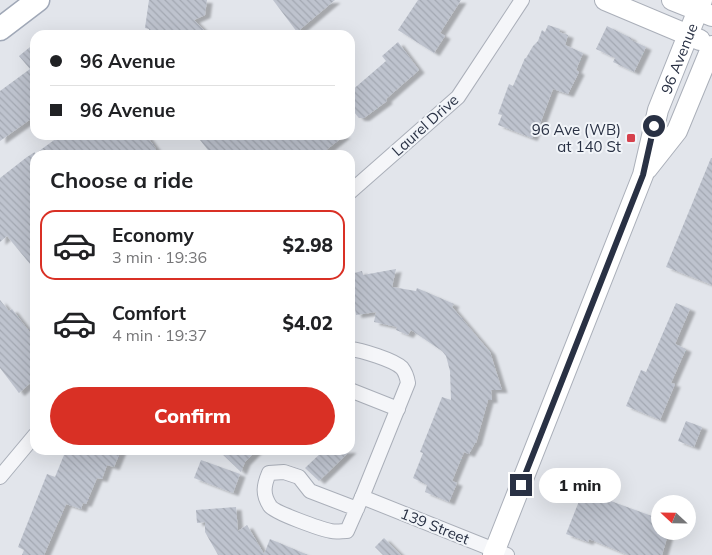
<!DOCTYPE html>
<meta charset="utf-8">
<style>
body{margin:0;font-family:Mulish,sans-serif;background:#f2f2f2;color:#202124;height:100vh;display:flex;flex-direction:column;font-size:19px;white-space:nowrap}
*{box-sizing:border-box;margin:0}
p{font-size:16px;color:#757577}
.icon{flex:none;width:28px;height:28px;fill:none;stroke:currentColor;stroke-width:2;stroke-linecap:round;stroke-linejoin:round}
.map{position:relative;flex:1;overflow:hidden}
.details{position:absolute;left:30px;top:150px;width:325px;height:305px;display:flex;flex-direction:column;background:#fff;border-radius:15px;box-shadow:0 5px 20px #0002}
.details>*{flex:none}
.guide{position:absolute;left:30px;top:30px;width:325px;height:110px;border-radius:15px;box-shadow:0 5px 20px #0002;display:grid;align-content:center;height:110px;padding:0 20px;background:#fff}
.needle{width:32px;rotate:292deg}
.controls{position:absolute;left:651px;top:495px;display:grid;gap:10px}
.controls a{display:grid;place-items:center;width:45px;height:45px;border-radius:50%;background:#fff;box-shadow:0 5px 20px #0002;font-size:25px}
.end{position:absolute;width:22px;height:22px;margin:-11px;border:6px solid #293144;background:#fff;box-shadow:0 0 0 2px #fff}
.from{border-radius:50%}
.bubble{position:absolute;height:35px;border-radius:18px;background:#fff;box-shadow:0 5px 20px #0002;font-size:16px;font-weight:800;line-height:35px;text-align:center}
.guide b{display:flex;align-items:center;gap:18px;height:48px;font-size:19px}
.guide b+b{border-top:1px solid #e0e0e0}
.guide i{width:12px;height:12px;background:#202124}
ul{padding:0;list-style:none}
li{display:flex;align-items:center;gap:15px;height:70px;margin:0 10px 8px;padding:0 10px;border:2px solid transparent;border-radius:15px}
li div{flex:1}
li b{display:block;font-size:19px}
li em{font-style:normal;font-weight:800}
li.active{border-color:#d93025}
li>.icon{width:45px;height:45px;stroke-width:1.5}
h2{padding:0 20px;font-size:22px;line-height:60px}
.action{display:flex;gap:10px;margin-top:auto;padding:10px 20px}
.action a{flex:1;height:58px;border-radius:30px;background:#d93025;color:#fff;font-size:20px;font-weight:800;line-height:58px;text-align:center}
.map>svg:first-child{display:block}
</style>
<div class="map">
<svg width="712" height="555" viewBox="0 0 712 555">
<defs>
<pattern id="building-back-hatch" width="6" height="6" patternUnits="userSpaceOnUse" patternTransform="scale(1.25)"><rect width="6" height="6" fill="#bec3ce"/><path d="M-1 5l2 2M0 0l6 6M5-1l2 2" fill="none" stroke="#a3a8b2"/></pattern>
<filter id="shadow"><feDropShadow dx="5.5" dy="3" stdDeviation="1" flood-color="#0004"/></filter>
</defs>
<rect width="100%" height="100%" fill="#e2e5eb"/>
<g fill="url(#building-back-hatch)" filter="url(#shadow)">
<path d="M149 0H207L205 15 194 20 209 35H149V29L145 28Z"/>
<path d="M273 0H335L297 32Z"/>
<path d="M418 0H461L440 33 445 36 434 53 398 30Z"/>
<path d="M548 25 560 29 559 32 568 35 565 45 583 53 576 70 579 72 568 94 553 89 537 132 535 131 532 138 498 125 502 115 498 114 509 84 513 86 525 58H526L533 46 538 41 542 30 545 32Z"/>
<path d="M607 26 631 38V40L646 47 634 72 613 62 615 58 596 49Z"/>
<path d="M398 42 419 70 386 99 387 101 364 118H359L350 107V92L386 61 382 56Z"/>
<path d="M35 43V116L0 141V91L30 69 19 56Z"/>
<path d="M61 135H146L156 149 148 155H35V270L7 236 0 242V178L27 157 35 152V154Z"/>
<path d="M196 135H345L320 155H212Z"/>
<path d="M711 158H712V285L666 267Z"/>
<path d="M396 269 392 287 416 291 417 288 454 304 452 307 490 352 502 390H491L492 400H488L476 443H475L469 454 464 452 452 481 457 483 449 502 425 492 427 485 413 478 423 453 420 452 442 397 451 400 450 371 446 356 442 351 411 330 408 335 396 330 397 327 374 322 376 312 356 315 350 274 362 271 363 275Z"/>
<path d="M0 300 9 311 12 309 32 335 29 338 35 346V379L19 393 0 368Z"/>
<path d="M676 303 690 309 675 344 686 349 671 383 675 384 660 420 626 406 641 370 646 372Z"/>
<path d="M686 421 702 427 694 447 678 441Z"/>
<path d="M66 450H121L114 467 107 465 102 479 97 478 86 504 83 503 81 509 66 504 44 555H22L24 550 18 547 47 474 55 477Z"/>
<path d="M218 450H257L245 462 241 472Z"/>
<path d="M324 450H351L319 481 305 468Z"/>
<path d="M201 460 240 474 233 493 194 478Z"/>
<path d="M585 486 607 494 605 499 660 519V531H669L662 555H628L589 539 588 542 566 534Z"/>
<path d="M236 507 238 531 247 525 264 554 270 539 308 555H218L205 532V522L197 523 196 510Z"/>
<path d="M384 538 401 555H383L375 547Z"/>
</g>
<g fill="none" stroke-linecap="round" stroke-linejoin="round">
<defs>
<g id="street">
<path d="M350 192 458 97 522 0"/>
<path d="M350 349C361 350 394 360 402 368 406 373 407 377 408 383L362 497 347 531C342 531 336 532 331 531 321 529 275 513 270 506 262 494 264 485 269 473L284 472 299 477 310 491 357 509"/>
<path d="M350 390 398 409"/>
<path d="M0 477 35 435"/>
<path d="M362 497 507 555"/>
</g>
<g id="secondary">
<path d="M605 0 700 40"/>
<path d="M672 0 712 16"/>
<path d="M647 169 677 131 712 46"/>
<path id="s1" d="M493 555 643 175 658 110 702 0"/>
</g>
<path id="primary" d="M0 29 38 0"/>
</defs>
<use href="#street" stroke="#aaafb9" stroke-width="16"/>
<use href="#secondary" stroke="#aaafb9" stroke-width="22"/>
<use href="#primary" stroke="#a0a8b7" stroke-width="25"/>
<use href="#street" stroke="#f5f6f9" stroke-width="14"/>
<use href="#secondary" stroke="#fff" stroke-width="20"/>
<use href="#primary" stroke="#fff" stroke-width="22"/>
</g>
<g fill="none" stroke-linecap="round" stroke-linejoin="round">
<path stroke="#293144" stroke-width="6" d="M521 485 643 175 654 126"/>
</g>
<rect fill="#d6414d" stroke="#f1f4f8" stroke-width="2" x="626" y="133" width="10" height="10" rx="2.5"/>
<g text-anchor="middle" dominant-baseline="central" stroke-width="4" stroke-linejoin="round" paint-order="stroke">
<g font-size="15" fill="#293144" stroke="#f1f4f8">
<text stroke="none"><textPath href="#s1" startOffset="531">96 Avenue</textPath></text>
<text transform="translate(425 125) rotate(-42)">Laurel Drive</text>
<text transform="translate(435 526) rotate(22)">139 Street</text>
</g>
<g font-size="15" fill="#293144" stroke="#f1f4f8" text-anchor="end">
<text x="621" y="129">96 Ave (WB)<tspan x="621" dy="17">at 140 St</tspan></text>
</g>
</g>
</svg>
<div class="controls">
<a><svg class="needle" viewBox="-14 -14 28 28"><path d="M0-13l5 13h-10z" fill="#e53935"/><path d="M0 13l5-13h-10z" fill="#757577"/></svg></a>
</div>
<i class="end from" style="left:654px;top:126px"></i>
<i class="end" style="left:521px;top:485px"></i>
<div class="bubble" style="left:539px;top:468px;width:82px">1 min</div>
<div class="guide">
<b><i class="from"></i>96 Avenue</b>
<b><i></i>96 Avenue</b>
</div>
<section class="details">
<h2>Choose a ride</h2>
<ul>
<li class="active"><svg class="icon" aria-label="car" viewBox="0 0 24 24"><path d="M5 17H2v-5l4-1 3-4h7l3 4 3 1v5h-3M9 17h6M6 11h13"/><circle cx="7" cy="17" r="2"/><circle cx="17" cy="17" r="2"/></svg><div><b>Economy</b><p>3 min · 19:36</p></div><em>$2.98</em></li>
<li><svg class="icon" aria-label="car" viewBox="0 0 24 24"><path d="M5 17H2v-5l4-1 3-4h7l3 4 3 1v5h-3M9 17h6M6 11h13"/><circle cx="7" cy="17" r="2"/><circle cx="17" cy="17" r="2"/></svg><div><b>Comfort</b><p>4 min · 19:37</p></div><em>$4.02</em></li>
</ul>
<div class="action"><a>Confirm</a></div>
</section>
</div>
